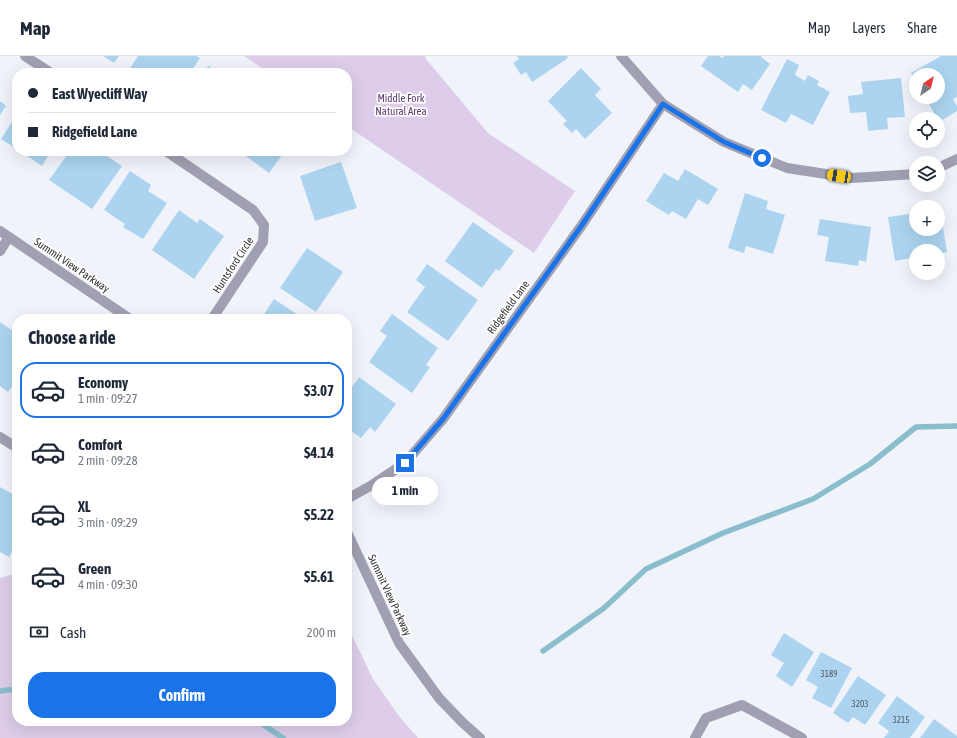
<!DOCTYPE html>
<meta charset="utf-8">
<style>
body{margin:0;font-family:"Asap Condensed",sans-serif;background:#f2f2f3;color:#1f2937;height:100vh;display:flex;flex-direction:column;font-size:15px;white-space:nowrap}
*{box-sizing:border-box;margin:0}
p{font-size:13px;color:#747a83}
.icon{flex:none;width:22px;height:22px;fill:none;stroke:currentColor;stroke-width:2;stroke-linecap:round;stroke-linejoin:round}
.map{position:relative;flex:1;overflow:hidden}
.sheet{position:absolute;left:12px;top:258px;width:340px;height:412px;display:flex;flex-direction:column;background:#fff;border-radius:16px;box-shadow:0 4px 16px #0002}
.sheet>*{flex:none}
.guide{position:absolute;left:12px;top:12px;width:340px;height:88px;border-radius:16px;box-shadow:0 4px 16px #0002;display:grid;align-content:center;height:88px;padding:0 16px;background:#fff}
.needle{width:26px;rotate:35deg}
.tools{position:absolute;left:909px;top:12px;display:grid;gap:8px}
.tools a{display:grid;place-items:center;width:36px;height:36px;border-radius:50%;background:#fff;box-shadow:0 4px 16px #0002;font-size:20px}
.end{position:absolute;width:18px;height:18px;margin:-9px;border:5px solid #1a73e8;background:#fff;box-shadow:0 0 0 2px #fff}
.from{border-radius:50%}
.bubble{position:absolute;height:28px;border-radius:14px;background:#fff;box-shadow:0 4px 16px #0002;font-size:13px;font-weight:700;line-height:28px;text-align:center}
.car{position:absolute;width:12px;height:24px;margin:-12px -6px;border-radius:5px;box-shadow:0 0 3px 1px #0007;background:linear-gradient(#f5c518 24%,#345 0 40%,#f5c518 0 76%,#345 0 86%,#f5c518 0)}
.guide b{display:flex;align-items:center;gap:14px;height:38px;font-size:15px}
.guide b+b{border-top:1px solid #e0e1e3}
.guide i{width:10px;height:10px;background:#1f2937}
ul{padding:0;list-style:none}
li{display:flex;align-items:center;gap:12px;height:56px;margin:0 8px 6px;padding:0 8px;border:2px solid transparent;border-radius:16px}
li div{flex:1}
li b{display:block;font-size:15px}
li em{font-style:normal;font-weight:700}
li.on{border-color:#1a73e8}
li>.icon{width:36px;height:36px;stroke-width:1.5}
h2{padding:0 16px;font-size:18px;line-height:48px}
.pay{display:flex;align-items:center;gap:10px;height:44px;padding:0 16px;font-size:15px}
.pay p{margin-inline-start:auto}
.button{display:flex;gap:8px;margin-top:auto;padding:8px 16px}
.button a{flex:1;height:46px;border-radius:16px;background:#1a73e8;color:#fff;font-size:16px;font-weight:700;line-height:46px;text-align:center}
header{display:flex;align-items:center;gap:24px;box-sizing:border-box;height:56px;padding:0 20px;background:#fff;border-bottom:1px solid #e0e1e3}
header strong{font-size:19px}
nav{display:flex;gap:22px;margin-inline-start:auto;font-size:14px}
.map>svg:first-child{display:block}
</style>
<header>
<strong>Map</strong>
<nav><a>Map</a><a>Layers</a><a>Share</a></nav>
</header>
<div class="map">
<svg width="957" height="682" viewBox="0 0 957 682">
<rect width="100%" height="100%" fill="#f0f4fa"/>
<g fill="#ddcdea">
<path d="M244 0H425L426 3 488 77 575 135 534 197 347 70V17H269Z"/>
<path d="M17 517V665H347V569L373 623 399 660 418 682H0V522Z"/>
</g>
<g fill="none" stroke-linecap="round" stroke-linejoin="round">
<g stroke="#8abecc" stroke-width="5.5">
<path d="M543 595 604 552 646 513 723 477 813 443 870 408 916 371 957 370"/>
<path d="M0 635 17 633"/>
<path d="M258 665 283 682"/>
</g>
</g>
<g fill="#acd4f0">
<path d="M103 0H119L114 7Z"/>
<path d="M138 0H196L200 2 190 17H136L130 12Z"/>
<path d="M517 0H567L568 2 532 26 526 16 521 19 513 7 519 3Z"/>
<path d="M708 0H719L722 2 724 0H762L761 1 770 8 752 34 743 28 738 36 701 10Z"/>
<path d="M941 0H957V41L953 43 957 50V55L939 66 925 41H938V19H916V26L911 17Z"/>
<path d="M787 3 799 9 795 19 805 25 808 19 819 25 817 29 830 36 813 69 791 58 786 67 761 54Z"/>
<path d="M208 10 219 17H204Z"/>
<path d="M581 12 601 33 595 39 612 57 585 83 576 73 572 77 563 68 567 65 548 45Z"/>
<path d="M901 22 905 61 887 62 888 73 868 75 866 56 850 57 848 40 863 38 861 26Z"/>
<path d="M0 45 6 50 0 59Z"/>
<path d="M17 58V93L1 83Z"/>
<path d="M20 95H51L42 110Z"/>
<path d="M70 95H92L94 97 95 95H99L122 110 92 153 49 124Z"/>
<path d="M239 95H285L269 117Z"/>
<path d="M341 106 357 152 315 165 300 120Z"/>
<path d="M685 113 718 133 708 149 698 143 686 163 672 155 669 159 646 145 664 117 678 125Z"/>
<path d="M130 115 151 129 148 135 167 147 143 183 123 171 125 168 104 154Z"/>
<path d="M745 137 768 145 766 153 785 159 773 198 746 190 744 197 728 192Z"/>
<path d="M179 154 197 167 200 163 224 180 194 223 152 194Z"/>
<path d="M916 157V173H938V165H942L947 196 938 198V195H916V201L895 205 888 161Z"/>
<path d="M820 163 871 171 866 206 859 204 858 210 825 205 829 181 817 179Z"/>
<path d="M473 166 514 195 499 215 496 213 482 232 445 205Z"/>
<path d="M307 192 343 216 316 256 280 232Z"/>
<path d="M427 208 478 244 448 285 407 256 425 231 416 224Z"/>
<path d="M274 243 304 263H256L258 261 261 263Z"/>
<path d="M392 258 438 292 426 309 430 311 412 337 369 306 387 280 380 275Z"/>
<path d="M0 266 17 278V324L8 336 0 330Z"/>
<path d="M359 321 396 348 375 376 370 371 361 382 347 372V338Z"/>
<path d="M0 431 14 439 17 434V486L9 501 0 496Z"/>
<path d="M784 577 814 596 792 631 776 620 784 607 771 599Z"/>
<path d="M821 596 852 612 831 652 812 642 818 631 806 624Z"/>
<path d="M858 620 886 639 865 669 853 661 848 667 833 657Z"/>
<path d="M897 640 925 661 910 682H884L889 675 878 667Z"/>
<path d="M934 663 957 680V682H920Z"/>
</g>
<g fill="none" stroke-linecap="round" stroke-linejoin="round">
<g stroke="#a0a0b2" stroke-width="10">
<path d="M25 0 51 17"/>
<path d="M621 0 663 48 724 86 787 112 852 122 916 118"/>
<path d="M166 95 253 154 264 169 263 186 212 263"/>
<path d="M938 112 957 103"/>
<path d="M0 195 9 181"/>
<path d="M0 381 17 392"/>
<path d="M347 443 372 429 405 407 443 363 582 169 663 48"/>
<path d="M695 682 706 662 742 649 802 682"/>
</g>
<g stroke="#a0a0b2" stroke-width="10">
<path d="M0 175 130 263"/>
<path d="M347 476 399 587 439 642 462 666 480 682"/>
</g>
</g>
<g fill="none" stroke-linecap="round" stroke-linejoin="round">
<path stroke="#1a73e8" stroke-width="5" d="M405 407 443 363 582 169 663 48 724 86 762 102"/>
</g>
<g text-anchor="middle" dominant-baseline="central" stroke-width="3.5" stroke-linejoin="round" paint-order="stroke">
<g font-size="9" fill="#4f5a63">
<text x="829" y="618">3189</text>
<text x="860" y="648">3203</text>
<text x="901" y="664">3215</text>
</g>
<g font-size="11" fill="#5d3f71" stroke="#fff">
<text x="401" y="42">Middle Fork<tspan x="401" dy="13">Natural Area</tspan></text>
</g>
<g font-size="11" fill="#303234" stroke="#fff">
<text transform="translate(72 209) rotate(34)">Summit View Parkway</text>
<text transform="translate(233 209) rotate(-57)">Huntsford Circle</text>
<text transform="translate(508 251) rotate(-54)">Ridgefield Lane</text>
<text transform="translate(390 539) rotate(65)">Summit View Parkway</text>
</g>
</g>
</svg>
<div class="tools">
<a><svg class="needle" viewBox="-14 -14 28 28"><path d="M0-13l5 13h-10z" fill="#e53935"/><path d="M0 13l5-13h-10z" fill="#747a83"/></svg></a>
<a><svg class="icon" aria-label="locate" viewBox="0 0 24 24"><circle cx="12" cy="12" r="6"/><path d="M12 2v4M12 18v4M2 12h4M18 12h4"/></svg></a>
<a><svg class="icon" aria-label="layers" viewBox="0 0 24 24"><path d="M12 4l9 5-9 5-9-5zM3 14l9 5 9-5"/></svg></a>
<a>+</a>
<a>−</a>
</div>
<i class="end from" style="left:762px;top:102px"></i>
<i class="end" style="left:405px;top:407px"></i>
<div class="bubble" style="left:372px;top:421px;width:66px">1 min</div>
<i class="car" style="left:839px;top:120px;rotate:279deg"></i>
<div class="guide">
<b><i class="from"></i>East Wyecliff Way</b>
<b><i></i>Ridgefield Lane</b>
</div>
<section class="sheet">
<h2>Choose a ride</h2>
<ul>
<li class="on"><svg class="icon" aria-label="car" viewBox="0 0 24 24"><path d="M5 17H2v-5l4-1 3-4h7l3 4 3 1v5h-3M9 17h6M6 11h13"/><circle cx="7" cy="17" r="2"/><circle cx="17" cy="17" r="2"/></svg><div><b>Economy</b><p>1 min · 09:27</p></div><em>$3.07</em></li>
<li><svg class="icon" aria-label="car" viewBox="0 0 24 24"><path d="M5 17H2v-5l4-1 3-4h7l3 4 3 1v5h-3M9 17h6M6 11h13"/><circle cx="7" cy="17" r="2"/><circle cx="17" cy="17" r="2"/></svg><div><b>Comfort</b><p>2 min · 09:28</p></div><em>$4.14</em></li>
<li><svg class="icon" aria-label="car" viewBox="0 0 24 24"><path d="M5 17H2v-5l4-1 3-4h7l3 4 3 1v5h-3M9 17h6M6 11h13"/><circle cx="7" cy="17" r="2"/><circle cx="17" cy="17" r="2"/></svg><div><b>XL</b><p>3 min · 09:29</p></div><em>$5.22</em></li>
<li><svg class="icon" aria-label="car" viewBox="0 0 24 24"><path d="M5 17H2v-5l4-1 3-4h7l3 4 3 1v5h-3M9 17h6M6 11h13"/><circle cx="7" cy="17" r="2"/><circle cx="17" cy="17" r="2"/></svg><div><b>Green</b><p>4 min · 09:30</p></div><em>$5.61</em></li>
</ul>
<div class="pay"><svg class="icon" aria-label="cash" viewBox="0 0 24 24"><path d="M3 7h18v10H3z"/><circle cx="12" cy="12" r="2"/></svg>Cash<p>200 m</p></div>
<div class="button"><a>Confirm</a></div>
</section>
</div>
